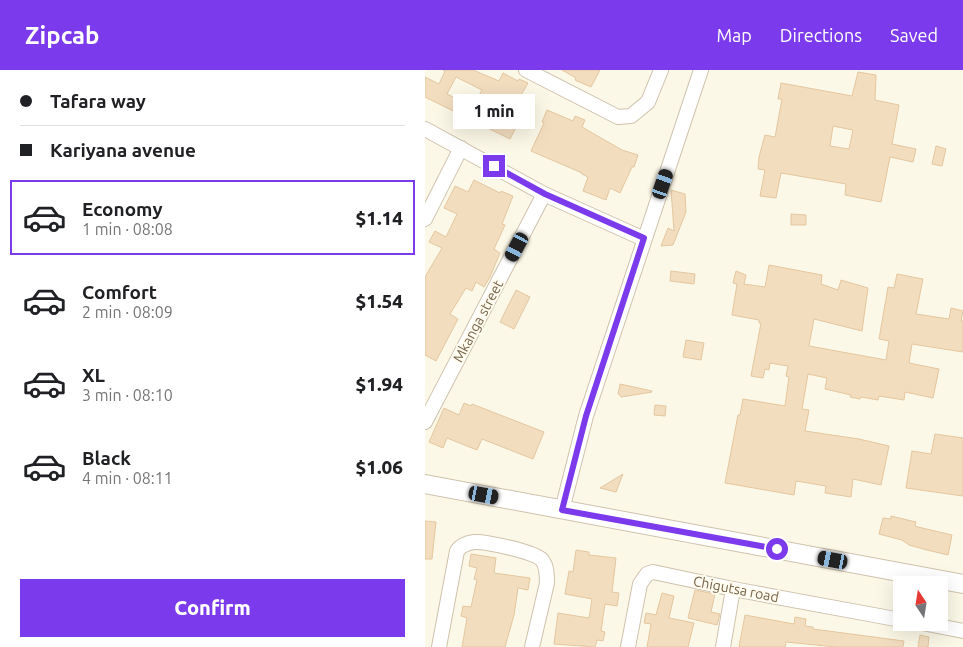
<!DOCTYPE html>
<meta charset="utf-8">
<style>
body{margin:0;font-family:Ubuntu,sans-serif;background:#f2f2f2;color:#202124;height:100vh;display:flex;flex-direction:column;font-size:19px;white-space:nowrap}
*{box-sizing:border-box;margin:0}
p{font-size:16px;color:#757577}
.icon{flex:none;width:28px;height:28px;fill:none;stroke:currentColor;stroke-width:2;stroke-linecap:round;stroke-linejoin:round}
.map{position:relative;flex:1;overflow:hidden}
.details{display:flex;flex-direction:column;background:#fff;width:425px}
.details>*{flex:none}
.guide{display:grid;align-content:center;height:110px;padding:0 20px;background:#fff}
.needle{width:32px;rotate:348deg}
.controls{position:absolute;left:468px;top:506px;display:grid;gap:10px}
.controls a{display:grid;place-items:center;width:55px;height:55px;border-radius:0px;background:#fff;box-shadow:0 5px 20px #0002;font-size:25px}
.end{position:absolute;width:22px;height:22px;margin:-11px;border:6px solid #7c3aed;background:#fff;box-shadow:0 0 0 2px #fff}
.from{border-radius:50%}
.bubble{position:absolute;height:35px;border-radius:0px;background:#fff;box-shadow:0 5px 20px #0002;font-size:16px;font-weight:800;line-height:35px;text-align:center}
.car{position:absolute;width:15px;height:30px;margin:-15px -8px;border-radius:6px;box-shadow:0 0 4px 1px #0007;background:linear-gradient(#222 24%,#8ab4d8 0 40%,#222 0 76%,#8ab4d8 0 86%,#222 0)}
.guide b{display:flex;align-items:center;gap:18px;height:48px;font-size:19px}
.guide b+b{border-top:1px solid #e0e0e0}
.guide i{width:12px;height:12px;background:#202124}
ul{padding:0;list-style:none}
li{display:flex;align-items:center;gap:15px;height:75px;margin:0 10px 8px;padding:0 10px;border:2px solid transparent;border-radius:0px}
li div{flex:1}
li b{display:block;font-size:19px}
li em{font-style:normal;font-weight:800}
li.active{border-color:#7c3aed}
li>.icon{width:45px;height:45px;stroke-width:1.5}
.button{display:flex;gap:10px;margin-top:auto;padding:10px 20px}
.button a{flex:1;height:58px;border-radius:0px;background:#7c3aed;color:#fff;font-size:20px;font-weight:800;line-height:58px;text-align:center}
header{display:flex;align-items:center;gap:30px;box-sizing:border-box;height:70px;padding:0 25px;background:#7c3aed;color:#fff}
header strong{font-size:24px}
nav{display:flex;gap:28px;margin-inline-start:auto;font-size:18px}
main{display:flex;flex:1;min-height:0}
.map>svg:first-child{display:block}
</style>
<header>
<strong>Zipcab</strong>
<nav><a>Map</a><a>Directions</a><a>Saved</a></nav>
</header>
<main>
<section class="details">
<div class="guide">
<b><i class="from"></i>Tafara way</b>
<b><i></i>Kariyana avenue</b>
</div>
<ul>
<li class="active"><svg class="icon" aria-label="car" viewBox="0 0 24 24"><path d="M5 17H2v-5l4-1 3-4h7l3 4 3 1v5h-3M9 17h6M6 11h13"/><circle cx="7" cy="17" r="2"/><circle cx="17" cy="17" r="2"/></svg><div><b>Economy</b><p>1 min · 08:08</p></div><em>$1.14</em></li>
<li><svg class="icon" aria-label="car" viewBox="0 0 24 24"><path d="M5 17H2v-5l4-1 3-4h7l3 4 3 1v5h-3M9 17h6M6 11h13"/><circle cx="7" cy="17" r="2"/><circle cx="17" cy="17" r="2"/></svg><div><b>Comfort</b><p>2 min · 08:09</p></div><em>$1.54</em></li>
<li><svg class="icon" aria-label="car" viewBox="0 0 24 24"><path d="M5 17H2v-5l4-1 3-4h7l3 4 3 1v5h-3M9 17h6M6 11h13"/><circle cx="7" cy="17" r="2"/><circle cx="17" cy="17" r="2"/></svg><div><b>XL</b><p>3 min · 08:10</p></div><em>$1.94</em></li>
<li><svg class="icon" aria-label="car" viewBox="0 0 24 24"><path d="M5 17H2v-5l4-1 3-4h7l3 4 3 1v5h-3M9 17h6M6 11h13"/><circle cx="7" cy="17" r="2"/><circle cx="17" cy="17" r="2"/></svg><div><b>Black</b><p>4 min · 08:11</p></div><em>$1.06</em></li>
</ul>
<div class="button"><a>Confirm</a></div>
</section>
<div class="map">
<svg width="538" height="577" viewBox="0 0 538 577">
<rect width="100%" height="100%" fill="#fcf8e7"/>
<g fill="#f2ddbf" stroke="#e4c79f" fill-rule="evenodd">
<path d="M18 0H48L74 11 78 3 93 11 94 9 103 13 95 27 104 32 85 69 0 27V7L14 14 20 1ZM31 7 57 20 48 37 22 24Z"/>
<path d="M137 0H175L166 17 150 10 151 8Z"/>
<path d="M433 2 451 5 450 30 474 35 467 74 491 79 488 92 465 87 456 132 420 125 421 114 356 103 351 128 335 126 340 100 333 99 334 87 340 65 350 67 357 29H353L356 13 427 26ZM408 56 428 60 424 79 405 76Z"/>
<path d="M122 40 148 51 150 46 160 50 157 57 197 80 213 85 209 97H207L195 123 185 118 181 130 158 121 163 107 157 104V103L106 81 119 53 117 52Z"/>
<path d="M511 76 521 79 517 96 507 94Z"/>
<path d="M49 110 75 123 76 121 88 126 77 154 80 155 69 179 75 183 65 207 59 217 51 212 47 221 41 218 25 244 33 249 11 291 0 285V207L17 178 4 172 10 161 21 167 32 144 19 138 30 116 43 122Z"/>
<path d="M246 120 260 124 261 142 248 175 236 176 243 158 249 161Z"/>
<path d="M366 144 381 145V155H366Z"/>
<path d="M344 195 397 205 396 214 413 220 416 210 443 218 437 261 389 249 384 276 461 290 464 271 454 269 463 217 469 218 472 204 498 209 491 244 524 249 526 238 538 241 536 251H538V282L487 274 484 293 514 299 508 328 480 322 479 330 454 326 453 330 436 327 435 329 425 327 426 325 400 319 402 308 383 304 377 339 384 340 380 361 434 369 464 376 456 415 428 409 426 427 400 423 401 416 371 411 369 425 300 413 313 345H315L318 329 360 336 364 307 361 306 363 296 345 293 344 300 340 299 338 308 326 306 336 253H334V250L307 245 312 214 308 213 311 201 321 205 319 214 340 217Z"/>
<path d="M246 201 270 204 269 214 245 211Z"/>
<path d="M91 220 105 227 89 259 75 252Z"/>
<path d="M261 270 279 273 276 290 258 287Z"/>
<path d="M195 314 227 321V322L196 327 195 325 193 324Z"/>
<path d="M39 333 46 336 47 334 119 362 108 389 57 369 52 380 22 368 18 378 4 372 19 338 34 345Z"/>
<path d="M230 335 241 336 240 346 229 345Z"/>
<path d="M510 364 538 368V426L481 418 487 381 506 384Z"/>
<path d="M198 404 191 422 175 418Z"/>
<path d="M466 446 491 452 490 456 493 457 527 465 523 485 502 480 484 475 477 470 454 464 458 448 466 449Z"/>
<path d="M0 451 11 452 7 489H0Z"/>
<path d="M151 480 164 482V485L191 488 187 522 194 523 192 536 180 534 176 561 180 562 178 571 172 570 170 577 129 574 133 543 164 548 167 529 140 524 144 501 148 502Z"/>
<path d="M46 484 71 488 69 503 105 508 103 520 93 518 89 545 80 577H37L42 548 36 546 38 536 46 537 52 510 49 509 52 498 44 496Z"/>
<path d="M270 520 290 524 286 542 295 544 292 555 263 548Z"/>
<path d="M237 523 249 526 244 548 269 553 263 577H222L226 554 219 553 221 543 231 545Z"/>
<path d="M320 545 369 554 370 547 381 549 380 556 388 557V559L479 571 478 577H411L361 572 360 577H314Z"/>
<path d="M495 565 504 567 503 577H493Z"/>
</g>
<g fill="none" stroke-linecap="round" stroke-linejoin="round">
<defs>
<g id="minor">
<path d="M101 0 193 47 206 46 223 32 236 0"/>
<path d="M0 59 119 124 219 169"/>
<path d="M0 149 36 78"/>
<path d="M0 352 119 124"/>
<path d="M137 440 161 346 276 0"/>
<path d="M492 552 538 561"/>
<path d="M14 577 32 481C36 475 42 473 49 472 60 471 110 482 117 490 122 496 122 505 122 513L107 577"/>
<path d="M203 577 215 514 222 504 228 502 308 519 476 550"/>
<path d="M298 577 308 519"/>
</g>
<path id="tertiary" d="M0 414 538 514"/>
</defs>
<use href="#minor" stroke="#cec2ad" stroke-width="16"/>
<use href="#tertiary" stroke="#cec2ad" stroke-width="20"/>
<use href="#minor" stroke="#fff" stroke-width="14"/>
<use href="#tertiary" stroke="#fff" stroke-width="18"/>
</g>
<g fill="none" stroke-linecap="round" stroke-linejoin="round">
<path stroke="#7c3aed" stroke-width="6" d="M69 96 120 124 219 168 161 346 137 440 352 479"/>
</g>
<g text-anchor="middle" dominant-baseline="central" stroke-width="4" stroke-linejoin="round" paint-order="stroke">
<g font-size="14" fill="#76634b" stroke="#fffbee">
<text transform="translate(53 251) rotate(-62)">Mkanga street</text>
<text transform="translate(311 519) rotate(11)">Chigutsa road</text>
</g>
</g>
</svg>
<div class="controls">
<a><svg class="needle" viewBox="-14 -14 28 28"><path d="M0-13l5 13h-10z" fill="#e53935"/><path d="M0 13l5-13h-10z" fill="#757577"/></svg></a>
</div>
<i class="end from" style="left:352px;top:479px"></i>
<i class="end" style="left:69px;top:96px"></i>
<div class="bubble" style="left:28px;top:24px;width:82px">1 min</div>
<i class="car" style="left:238px;top:114px;rotate:19deg"></i>
<i class="car" style="left:92px;top:177px;rotate:208deg"></i>
<i class="car" style="left:59px;top:425px;rotate:101deg"></i>
<i class="car" style="left:408px;top:490px;rotate:281deg"></i>
</div>
</main>
